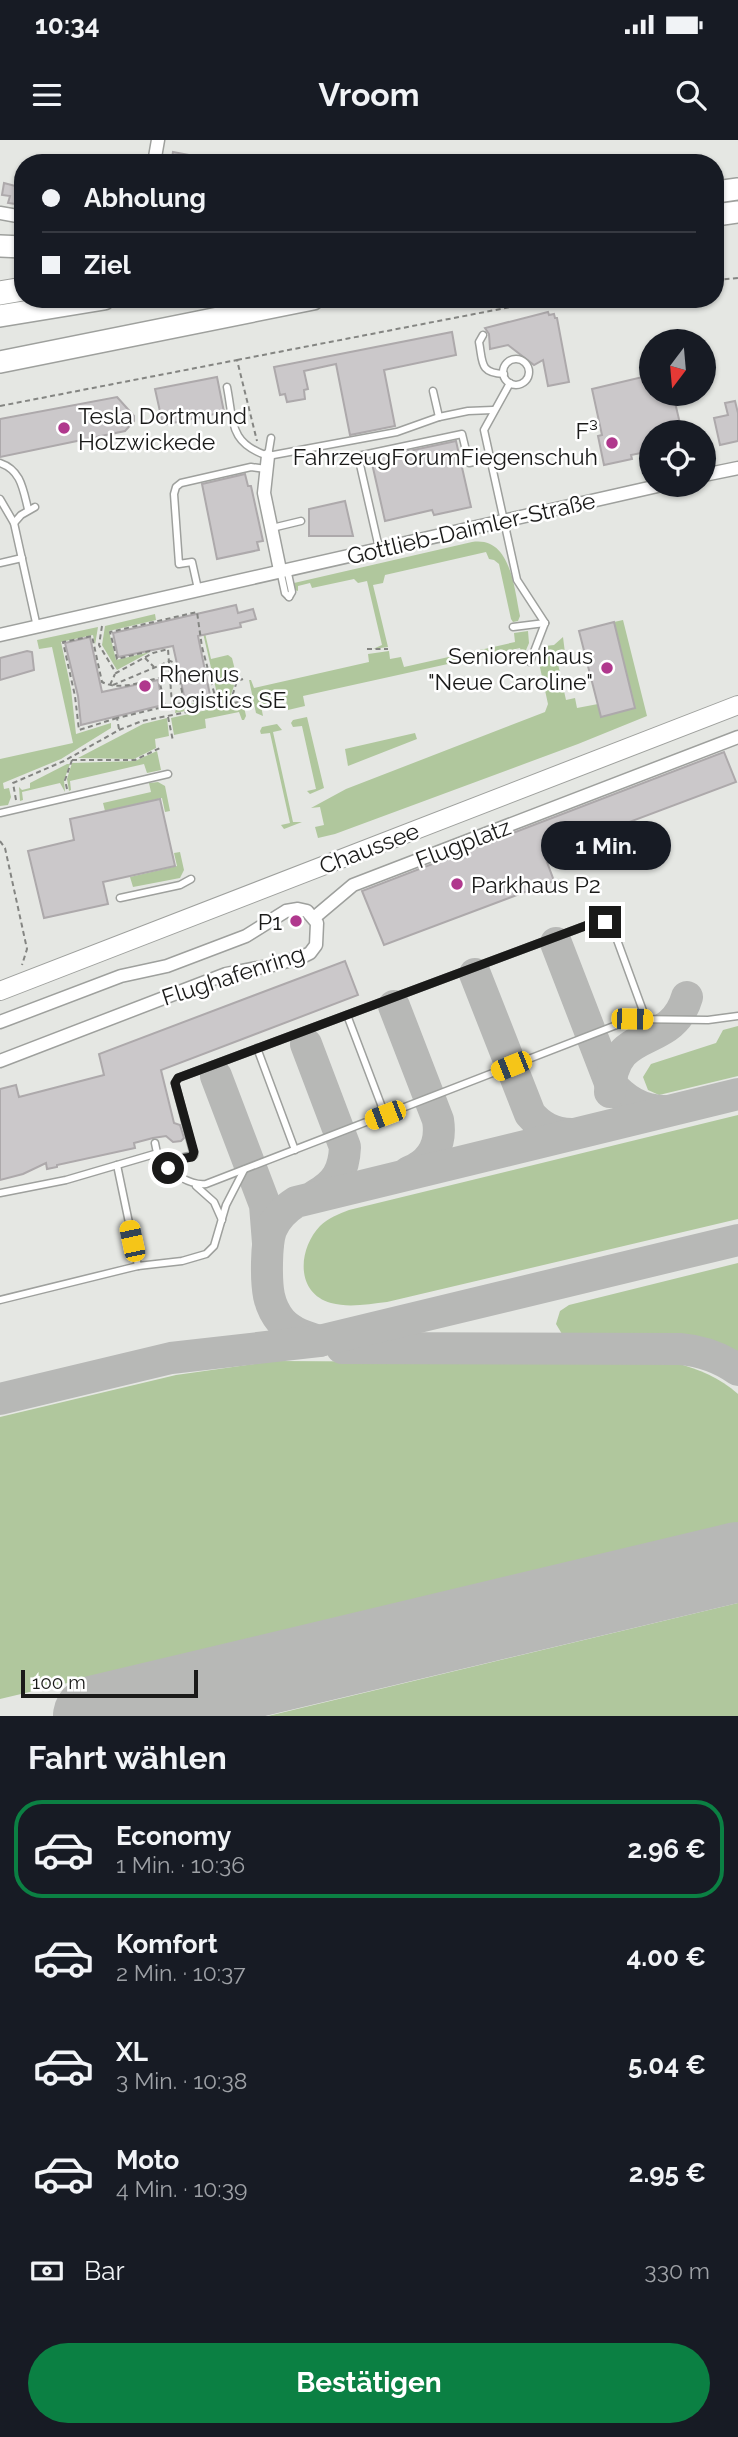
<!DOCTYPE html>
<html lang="de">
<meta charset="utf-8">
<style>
body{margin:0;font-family:Raleway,sans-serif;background:#20242c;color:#f1f3f6;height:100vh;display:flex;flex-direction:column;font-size:26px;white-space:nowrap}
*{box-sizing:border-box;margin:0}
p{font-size:23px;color:#9ea1a6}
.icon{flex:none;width:38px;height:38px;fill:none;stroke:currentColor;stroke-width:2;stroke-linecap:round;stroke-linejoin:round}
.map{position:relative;height:1576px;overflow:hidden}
.panel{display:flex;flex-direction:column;background:#171b24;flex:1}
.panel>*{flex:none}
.top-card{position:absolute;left:14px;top:14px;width:710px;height:154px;border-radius:28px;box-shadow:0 2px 5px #0004;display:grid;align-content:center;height:154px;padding:0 28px;background:#171b24}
.needle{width:46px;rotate:196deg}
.buttons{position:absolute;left:639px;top:189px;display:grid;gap:14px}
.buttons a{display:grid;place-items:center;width:77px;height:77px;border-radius:50%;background:#171b24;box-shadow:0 2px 5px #0004;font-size:35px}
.scale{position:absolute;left:21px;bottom:18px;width:177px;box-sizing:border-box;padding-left:7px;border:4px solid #1a1a19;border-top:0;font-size:19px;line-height:24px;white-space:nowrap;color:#1a1a19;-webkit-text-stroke:5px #fff;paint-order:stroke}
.end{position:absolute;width:32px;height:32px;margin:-16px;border:9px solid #1a1a19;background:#fff;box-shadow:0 0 0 4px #fff}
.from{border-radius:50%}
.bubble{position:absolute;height:49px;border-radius:24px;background:#171b24;box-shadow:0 2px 5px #0004;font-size:23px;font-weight:700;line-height:49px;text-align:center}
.car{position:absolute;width:21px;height:42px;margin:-21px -10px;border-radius:9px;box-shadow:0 0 5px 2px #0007;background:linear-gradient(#f5c518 24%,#345 0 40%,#f5c518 0 76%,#345 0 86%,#f5c518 0)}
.top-card b{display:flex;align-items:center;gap:24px;height:66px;font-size:26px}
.top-card b+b{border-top:2px solid #363941}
.top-card i{width:18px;height:18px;background:#f1f3f6}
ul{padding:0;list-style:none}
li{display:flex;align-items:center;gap:21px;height:98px;margin:0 14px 10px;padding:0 14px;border:4px solid transparent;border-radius:28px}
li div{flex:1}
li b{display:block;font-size:26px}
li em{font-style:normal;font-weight:700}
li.selected{border-color:#0b8043}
li>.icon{width:63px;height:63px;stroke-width:1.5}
h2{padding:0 28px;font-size:32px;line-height:84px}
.pay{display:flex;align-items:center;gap:18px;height:77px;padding:0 28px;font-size:26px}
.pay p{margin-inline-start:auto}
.button{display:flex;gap:14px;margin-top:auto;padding:14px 28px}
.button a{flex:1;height:80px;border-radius:42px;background:#0b8043;color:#fff;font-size:28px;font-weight:700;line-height:80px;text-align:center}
.status{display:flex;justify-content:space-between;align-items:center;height:49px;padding:0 35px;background:#171b24;direction:ltr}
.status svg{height:19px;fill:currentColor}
header{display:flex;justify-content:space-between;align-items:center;height:91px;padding:0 28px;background:#171b24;font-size:32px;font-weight:700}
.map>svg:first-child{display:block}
</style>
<div class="status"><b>10:34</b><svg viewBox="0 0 49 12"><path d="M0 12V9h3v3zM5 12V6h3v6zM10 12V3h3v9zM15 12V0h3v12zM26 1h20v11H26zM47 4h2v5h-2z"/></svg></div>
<header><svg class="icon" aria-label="menu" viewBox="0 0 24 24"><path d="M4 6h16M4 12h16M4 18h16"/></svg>Vroom<svg class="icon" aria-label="search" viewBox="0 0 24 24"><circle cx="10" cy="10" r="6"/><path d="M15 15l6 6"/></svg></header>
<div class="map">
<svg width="738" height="1576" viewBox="0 0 738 1576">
<rect width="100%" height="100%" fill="#e5e7e3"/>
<g fill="#b0c79d">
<path d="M472 402C511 396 514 448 520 476L518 481 513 482 511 479 499 424 494 420 489 419 486 412 385 435 383 443 373 445 388 507 373 509 382 505 367 441 358 443 354 439 312 448 310 443 298 446V451L295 450 294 443Z"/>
<path d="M155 474 156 480 109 491 116 520 150 512 117 530 102 505 105 486Z"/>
<path d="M623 480 647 576 578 604 335 694 318 698 315 687 324 685 320 667 311 668 346 649 545 572 548 564 539 523 545 506 554 505 563 497 565 513 556 515 566 560 575 558 577 568 598 564 601 577 635 568 614 482Z"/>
<path d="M98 487 95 505 93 495 61 502 71 549 76 594 111 583V588L61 619 3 643 4 649 9 648 11 657 8 665 0 666V619L73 603 52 507 39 509 37 500Z"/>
<path d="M528 491 529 503 524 515H522L520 508 303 556 305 566 288 570 286 561 261 566 263 576 256 573 249 540H251L254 548 369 522 368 514 389 511 390 519 401 517 404 527 515 502 514 493Z"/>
<path d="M203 493H205L211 519 228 515 232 518 235 530 231 532 234 546 228 563 175 573 176 567 218 558Z"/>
<path d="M243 562 246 576 244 580H242L239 572 205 579 206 588 174 595 171 578Z"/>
<path d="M307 577 324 648 310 654 307 651 316 649 302 586 293 587 291 583 293 580Z"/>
<path d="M167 578 169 596 155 599 156 608 134 619 78 618 143 584Z"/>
<path d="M277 584 282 590 273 592 293 682H302L284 689 281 685 290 683 270 593 261 594 260 591 262 587Z"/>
<path d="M415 593 417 599 348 626 345 609Z"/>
<path d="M157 611 161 630 147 633 144 624 70 641 71 650 69 651 67 639 72 623 135 621Z"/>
<path d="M67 624H70L64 640 65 652 60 643 22 652 23 660 20 661 19 647 22 650 30 648V643Z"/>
<path d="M158 642 165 646 170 671 165 672 162 658 105 671 103 663 151 652 149 643Z"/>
<path d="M180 712 184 730 180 738 133 747 130 737 177 726 174 713Z"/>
<path d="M738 886V936L659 955 648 950 643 937 651 924 716 903 723 890Z"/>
<path d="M738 975V1079L387 1162C369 1164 349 1168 331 1163 295 1153 298 1109 320 1086 328 1078 339 1074 349 1070Z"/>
<path d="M738 1123V1218L704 1203 568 1196 562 1194 556 1184 560 1171 569 1165Z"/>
<path d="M275 1221 676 1223C699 1229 720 1238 738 1254V1382L736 1384 0 1559V1277L176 1235Z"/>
<path d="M738 1463V1576H268Z"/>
</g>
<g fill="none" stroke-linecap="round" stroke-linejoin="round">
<g stroke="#b7b8b6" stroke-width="32">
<path d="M556 803 610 943C624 960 641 971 664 971"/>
<path d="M475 834 530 974C541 987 553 993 571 994"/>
<path d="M394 866 438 980C442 1004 432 1023 409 1032"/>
<path d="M306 904 345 1007C344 1031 336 1044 316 1055"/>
<path d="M216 936 265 1065 268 1103"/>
<path d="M610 952C612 883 671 912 687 857"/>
<path d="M320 1201C306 1197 292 1193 281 1181 276 1175 271 1165 269 1156 266 1141 266 1104 271 1090 276 1078 285 1069 296 1062L738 954"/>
<path d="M342 1208 680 1209C702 1211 720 1217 738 1230"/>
<path d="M0 1259 171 1218 319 1201 738 1100"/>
<path d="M710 1429 738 1412"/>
</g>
<path stroke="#b7b8b6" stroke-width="80" d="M93 1576 738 1422"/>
</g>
<g fill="#cbc8ca" stroke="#ada9ab" stroke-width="2">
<path d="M173 12 205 18 204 23H171Z"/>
<path d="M4 43 23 48V65L8 63 10 56 2 55Z"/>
<path d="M548 172 549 175 554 174 555 178H557L569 242 548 246 543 220 534 225 508 205 490 209 489 194 485 188Z"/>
<path d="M452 192 456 215 384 230 395 286 350 295 336 224 304 231 308 249 304 250 305 259 287 262 285 254 280 255 274 227Z"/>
<path d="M651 235V254H673L682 292H651V311L631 315 632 319 604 325 598 296 602 295 592 249Z"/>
<path d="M217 237 224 272 163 285 155 249Z"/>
<path d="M117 257 134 276V281L125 291 0 317V279Z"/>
<path d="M735 261 738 273V301L720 305 714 278 728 275 725 263Z"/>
<path d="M456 301 471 367 434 375 432 370 385 381 371 319Z"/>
<path d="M245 334 248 346H251L263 401 257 402 259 410 217 419 202 344Z"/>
<path d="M345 361 353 396H309V369Z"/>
<path d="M236 465 238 473 253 469 256 479 240 483 241 487 198 496 210 555 185 560 173 506 118 517 113 493Z"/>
<path d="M614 482 635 568 601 577 579 491Z"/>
<path d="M90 497 102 552 158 540 163 565 81 585 78 556 65 503Z"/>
<path d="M27 511 32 512 34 530 0 540V518Z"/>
<path d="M724 612 736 642 544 714 554 741 384 805 362 751Z"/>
<path d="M160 659 175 726 103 742 108 764 44 778 28 711 74 700 70 679Z"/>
<path d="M345 821 358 855 161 930 174 983 180 985 184 998 181 1001 173 1002 166 996 153 998 134 1003 135 1008 57 1025V1027L47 1029 46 1023 23 1034 0 1040V949L16 945 19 957 104 935 99 914Z"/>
</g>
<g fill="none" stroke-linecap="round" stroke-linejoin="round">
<defs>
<g id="service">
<path d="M483 195 479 202C483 222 479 233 504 234"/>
<circle cx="516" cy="232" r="13"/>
<path d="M510 243 484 290 517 440 545 483"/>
<path d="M227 247C234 283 229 303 268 316L397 292 439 277 468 271 493 270"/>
<path d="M433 251 439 277"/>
<path d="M268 316 271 298"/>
<path d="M0 323C21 330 23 349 28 369"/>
<path d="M0 359 14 383 37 487"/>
<path d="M14 383 21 375 35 367"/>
<path d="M272 388 301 381"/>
<path d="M379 408 358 316 462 294 469 323 490 318"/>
<path d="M0 423 22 418"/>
<path d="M287 429 292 452 289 457"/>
<path d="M280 430 285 453 289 457"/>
<path d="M198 449 192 422 179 424 174 354 176 347 181 343 251 327 266 329"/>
<path d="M513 487 545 483"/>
<path d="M530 522 545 483"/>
<path d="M0 673 168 634"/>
<path d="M120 758 180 745 191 739"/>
<path d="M347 875 385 975"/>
<path d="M257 908 295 1010"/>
<path d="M155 1003C156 1009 157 1016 161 1020 169 1033 192 1046 206 1044L632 879 708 880 738 876"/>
<path d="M162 1022 194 1015 175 943 178 938 593 783 605 782 613 789 646 879"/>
<path d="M117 1025 138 1126"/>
<path d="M196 1046 214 1062 222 1080"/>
<path d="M0 1053 66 1040 158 1013"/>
<path d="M0 1160 138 1126 182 1121 206 1114 214 1106 226 1065 244 1030"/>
</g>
<g id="minor">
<path d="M154 23 158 0"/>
<path d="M0 73 23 77"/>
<path d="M268 316 264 353 280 430"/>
<path d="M704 335 738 328"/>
<path d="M0 495 662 345"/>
<path d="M315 777 353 745 738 597"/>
<path d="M0 882 121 836 167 826 246 796 286 771 298 769 307 771 317 783 316 805 310 813 302 817 273 825 226 834 0 921"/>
</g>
<path id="secondary" d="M0 851 738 565"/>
<g id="trunk">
<path d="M716 52 738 49"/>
<path d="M716 75 738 72"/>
<path d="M0 106 23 107"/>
<path d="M0 176 104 159"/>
<path d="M0 222 313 159"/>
</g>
<path id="motorway" d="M0 153 23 149"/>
</defs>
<use href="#service" stroke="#9ea09d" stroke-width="9"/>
<use href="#minor" stroke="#9ea09d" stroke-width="15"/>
<use href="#secondary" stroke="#9ea09d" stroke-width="20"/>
<use href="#trunk" stroke="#9ea09d" stroke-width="24"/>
<use href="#motorway" stroke="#9ea09d" stroke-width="25"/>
<g stroke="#848582" stroke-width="2" stroke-dasharray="5 3.5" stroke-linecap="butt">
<path d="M716 140 738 138"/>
<path d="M237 220 552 159"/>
<path d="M0 266 237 220 257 301"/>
<path d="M102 486 99 505 116 533 153 513 168 509 172 565 215 556 202 507 197 472 110 492 117 519 150 511 153 513"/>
<path d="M367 509H388"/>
<path d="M145 518 154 527"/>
<path d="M110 545 115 534"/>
<path d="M113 545 170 521 176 523 184 561"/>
<path d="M230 563 237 541 243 539"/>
<path d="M168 577 173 601"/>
<path d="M117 578 79 590 75 556 63 502 92 496 102 542C120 551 140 542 159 538L165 567"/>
<path d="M119 589 117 578 172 565V573"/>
<path d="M72 620H135L162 607"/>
<path d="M67 649 65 640 72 620"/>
<path d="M16 660 13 643 64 621 119 590 142 581 248 560"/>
<path d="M0 701 5 708 27 809 22 825"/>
</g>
<use href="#service" stroke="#fff" stroke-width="6"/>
<use href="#minor" stroke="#fff" stroke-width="12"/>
<use href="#secondary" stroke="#fff" stroke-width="18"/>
<use href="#trunk" stroke="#fff" stroke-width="21"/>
<use href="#motorway" stroke="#fff" stroke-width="23"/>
</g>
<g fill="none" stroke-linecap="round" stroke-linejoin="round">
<path stroke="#1a1a19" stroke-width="9" d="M168 1028 162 1022 192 1017 194 1012 175 943 178 938 593 783 605 782"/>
</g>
<g fill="#b0388d" stroke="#fff" stroke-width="2.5">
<circle cx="64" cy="288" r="7"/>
<circle cx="612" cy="303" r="7"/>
<circle cx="607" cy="528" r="7"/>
<circle cx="145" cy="546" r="7"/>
<circle cx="457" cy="744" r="7"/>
<circle cx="296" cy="781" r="7"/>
</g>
<g text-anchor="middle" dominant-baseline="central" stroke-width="5" stroke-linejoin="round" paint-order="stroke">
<g font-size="23" fill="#1a1a19" stroke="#fff" text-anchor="start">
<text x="78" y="275">Tesla Dortmund<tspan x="78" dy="26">Holzwickede</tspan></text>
<text x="598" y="290" text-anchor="end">F³<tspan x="598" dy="26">FahrzeugForumFiegenschuh</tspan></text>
<text x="593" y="515" text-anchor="end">Seniorenhaus<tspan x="593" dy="26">"Neue Caroline"</tspan></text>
<text x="159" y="533">Rhenus<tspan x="159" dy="26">Logistics SE</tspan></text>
<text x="471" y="744">Parkhaus P2</text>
<text x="282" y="781" text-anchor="end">P1</text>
</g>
<g font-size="23" fill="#1a1a19" stroke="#fff">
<text transform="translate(471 388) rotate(-13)">Gottlieb-Daimler-Straße</text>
<text transform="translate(463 703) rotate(-21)">Flugplatz</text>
<text transform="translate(369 708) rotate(-21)">Chaussee</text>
<text transform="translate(233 835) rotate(-18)">Flughafenring</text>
</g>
</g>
</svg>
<div class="buttons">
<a><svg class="needle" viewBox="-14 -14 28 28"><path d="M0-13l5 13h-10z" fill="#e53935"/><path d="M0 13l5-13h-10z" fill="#9ea1a6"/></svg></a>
<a><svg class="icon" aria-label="locate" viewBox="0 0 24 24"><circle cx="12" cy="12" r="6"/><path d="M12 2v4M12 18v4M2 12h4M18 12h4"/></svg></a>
</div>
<div class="scale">100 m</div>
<i class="end from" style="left:168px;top:1028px"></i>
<i class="end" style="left:605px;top:782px"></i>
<div class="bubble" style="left:541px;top:681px;width:130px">1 Min.</div>
<i class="car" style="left:632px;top:879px;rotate:91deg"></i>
<i class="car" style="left:511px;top:926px;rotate:248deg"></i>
<i class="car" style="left:385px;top:975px;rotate:249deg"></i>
<i class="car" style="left:132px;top:1101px;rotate:348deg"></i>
<div class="top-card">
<b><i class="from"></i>Abholung</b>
<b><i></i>Ziel</b>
</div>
</div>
<section class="panel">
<h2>Fahrt wählen</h2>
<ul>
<li class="selected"><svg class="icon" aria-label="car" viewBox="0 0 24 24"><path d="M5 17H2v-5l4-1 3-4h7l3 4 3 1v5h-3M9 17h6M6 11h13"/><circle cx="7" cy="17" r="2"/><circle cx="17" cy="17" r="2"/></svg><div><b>Economy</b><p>1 Min. · 10:36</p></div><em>2.96 €</em></li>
<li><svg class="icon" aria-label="car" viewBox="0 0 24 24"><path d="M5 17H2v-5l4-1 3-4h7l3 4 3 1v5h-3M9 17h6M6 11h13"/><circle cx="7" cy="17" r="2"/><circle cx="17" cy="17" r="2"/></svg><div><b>Komfort</b><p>2 Min. · 10:37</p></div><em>4.00 €</em></li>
<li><svg class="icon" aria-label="car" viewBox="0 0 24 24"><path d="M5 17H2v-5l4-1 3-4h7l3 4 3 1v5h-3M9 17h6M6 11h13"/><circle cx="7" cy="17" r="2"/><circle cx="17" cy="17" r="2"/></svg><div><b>XL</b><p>3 Min. · 10:38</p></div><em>5.04 €</em></li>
<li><svg class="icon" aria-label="car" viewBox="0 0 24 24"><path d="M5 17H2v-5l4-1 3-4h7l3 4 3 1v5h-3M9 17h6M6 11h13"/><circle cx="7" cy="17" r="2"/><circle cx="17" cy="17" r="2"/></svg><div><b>Moto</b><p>4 Min. · 10:39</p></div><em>2.95 €</em></li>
</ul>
<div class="pay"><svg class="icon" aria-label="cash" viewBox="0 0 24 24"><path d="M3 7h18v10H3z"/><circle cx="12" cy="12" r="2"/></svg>Bar<p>330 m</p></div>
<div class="button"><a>Bestätigen</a></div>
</section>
